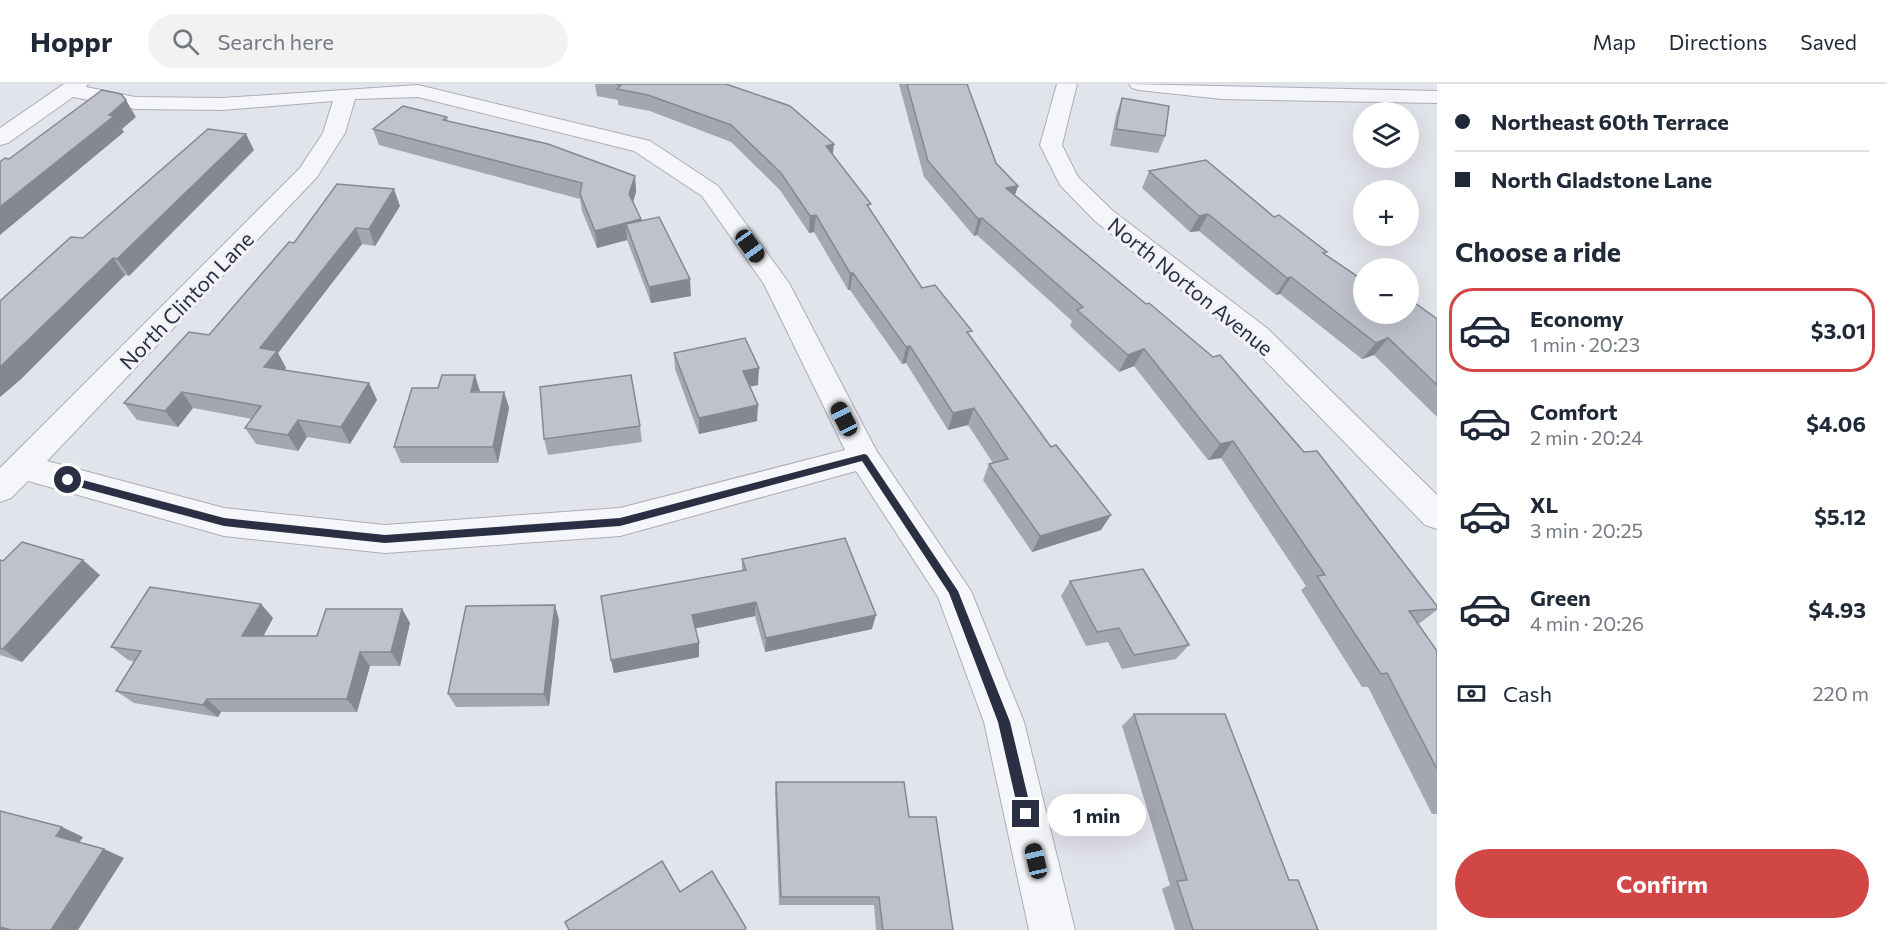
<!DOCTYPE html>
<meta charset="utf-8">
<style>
body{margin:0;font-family:Commissioner,sans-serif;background:#f2f2f3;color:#1f2937;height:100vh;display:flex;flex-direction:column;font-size:22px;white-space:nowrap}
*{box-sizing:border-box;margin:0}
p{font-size:20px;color:#747a83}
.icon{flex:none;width:33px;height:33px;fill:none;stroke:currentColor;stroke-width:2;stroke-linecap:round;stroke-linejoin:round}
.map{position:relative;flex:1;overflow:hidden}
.sheet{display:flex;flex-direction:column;background:#fff;width:450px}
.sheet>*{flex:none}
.guide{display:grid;align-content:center;height:132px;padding:0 18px;background:#fff}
.controls{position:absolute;left:1353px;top:18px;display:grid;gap:12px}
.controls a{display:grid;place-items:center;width:66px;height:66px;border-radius:50%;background:#fff;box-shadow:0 6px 24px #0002;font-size:30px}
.end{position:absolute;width:27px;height:27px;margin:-14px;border:8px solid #2a2f43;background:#fff;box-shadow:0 0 0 3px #fff}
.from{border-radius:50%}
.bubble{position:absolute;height:42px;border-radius:21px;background:#fff;box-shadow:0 6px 24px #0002;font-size:20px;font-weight:700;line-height:42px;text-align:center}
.car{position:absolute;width:18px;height:36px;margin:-18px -9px;border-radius:8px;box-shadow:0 0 4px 2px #0007;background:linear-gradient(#222 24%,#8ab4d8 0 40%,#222 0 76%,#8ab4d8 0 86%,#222 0)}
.guide b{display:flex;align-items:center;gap:21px;height:57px;font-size:22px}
.guide b+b{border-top:2px solid #e0e1e3}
.guide i{width:15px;height:15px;background:#1f2937}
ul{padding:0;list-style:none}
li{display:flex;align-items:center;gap:18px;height:84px;margin:0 12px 9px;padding:0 6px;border:3px solid transparent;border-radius:24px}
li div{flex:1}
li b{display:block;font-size:22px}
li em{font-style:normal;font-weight:700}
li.selected{border-color:#d14746}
li>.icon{width:54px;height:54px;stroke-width:1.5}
h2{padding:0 18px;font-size:27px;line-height:72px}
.pay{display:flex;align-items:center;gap:15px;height:66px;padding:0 18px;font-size:22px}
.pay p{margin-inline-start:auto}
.cta{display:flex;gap:12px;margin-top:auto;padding:12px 18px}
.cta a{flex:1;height:69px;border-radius:36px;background:#d14746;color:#fff;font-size:24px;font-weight:700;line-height:69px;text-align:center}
header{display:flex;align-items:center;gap:36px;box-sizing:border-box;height:84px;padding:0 30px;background:#fff;border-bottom:2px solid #e0e1e3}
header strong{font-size:28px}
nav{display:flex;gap:33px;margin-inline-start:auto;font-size:21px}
.search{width:420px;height:54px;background:#f2f2f3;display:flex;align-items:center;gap:15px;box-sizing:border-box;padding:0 21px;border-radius:33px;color:#747a83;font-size:22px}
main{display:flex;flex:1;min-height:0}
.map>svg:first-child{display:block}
</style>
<header>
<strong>Hoppr</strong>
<div class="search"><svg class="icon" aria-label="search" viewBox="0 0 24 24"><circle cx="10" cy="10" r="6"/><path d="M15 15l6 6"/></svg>Search here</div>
<nav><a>Map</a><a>Directions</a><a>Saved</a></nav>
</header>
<main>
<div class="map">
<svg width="1437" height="846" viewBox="0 0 1437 846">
<rect width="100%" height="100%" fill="#e2e4eb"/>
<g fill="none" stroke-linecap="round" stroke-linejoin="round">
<defs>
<g id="street">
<path d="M64 0H88L86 3 135 13 222 14 418 1 650 57 718 102 789 199 876 366 971 507 1024 638 1075 846H1029L984 638 938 513 856 387 620 452 385 469 224 452 28 397 11 414 0 418V384L300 84 323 49 333 17 222 26 135 25 73 13 8 59 0 61V44ZM418 13 634 67 702 112 764 200 845 366 620 424 385 441 224 424 47 377 317 93 345 49 355 15Z"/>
<path d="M1057 0H1077L1062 61 1078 93 1113 127 1268 245 1437 411V445L1425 441 1248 259 1095 137 1060 101 1040 61Z"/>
<path d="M1129 0 1437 7V19L1222 15 1139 6 1132 4Z"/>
</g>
</defs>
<use href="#street" stroke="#abaeb9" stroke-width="2"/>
<use href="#street" fill="#f5f6f9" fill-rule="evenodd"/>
</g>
<g fill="#a4a7b0">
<path d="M595 0H726L833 71 922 204 970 252 1101 446 1032 468 983 396 989 380 993 379 968 341 948 346 906 279 902 280 850 206H848L814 148 809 149 780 106 731 58 650 27 618 21V16L597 12Z"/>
<path d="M899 0H967L996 79 1018 102 1015 111 1437 522V526L1420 539H1417L1437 567V730H1432L1368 603H1362L1301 506 1306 502 1221 374 1208 376 1134 282 1119 288 1070 242 1072 237 977 151 974 152 924 93Z"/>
<path d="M1122 14 1165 52 1158 69 1110 62 1116 31Z"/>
<path d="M447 33 448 38 635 92 636 108 633 119 641 137 691 212 651 219 627 156 597 164 582 127 580 115 379 61 373 45Z"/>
<path d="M254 66 129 192 125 191 21 295 0 313V217L83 154Z"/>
<path d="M1149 87 1274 133 1325 170 1364 230 1437 235V333L1374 271 1362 275 1280 210 1276 211 1199 147 1190 148 1142 104Z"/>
<path d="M400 122 375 162 362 160 278 269 286 284 284 286 369 299 377 316 350 360 307 353 298 367 256 360 245 344 252 335 193 324 178 343 137 336 124 319 209 251 294 159Z"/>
<path d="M674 269 758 301 750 302 757 337 699 350 675 285Z"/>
<path d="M480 308H504L509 324 498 379H401L394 363Z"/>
<path d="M640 342 642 358 548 371 544 355Z"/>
<path d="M742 475 872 545 765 568 755 532 695 544 699 573 614 589 611 576 742 486Z"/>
<path d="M0 476 100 491 22 578 0 571Z"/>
<path d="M1070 497 1189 561 1176 575 1122 585 1108 558 1086 562 1061 512Z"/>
<path d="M261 520 273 534 263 552H317L402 525 410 539 400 582H370L357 628H221L218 633 134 619 116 607 135 578 128 576 111 563Z"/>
<path d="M559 536 549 622 456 623 448 610Z"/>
<path d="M1134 630 1289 796 1318 846H1175L1162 805 1170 801 1122 642Z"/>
<path d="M776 698 909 733 953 846H876L874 821H779L775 709Z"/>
</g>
<g fill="#868890">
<path d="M126 16 136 33 122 45 124 48 0 151V123Z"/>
<path d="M246 50 254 66 129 192 117 175Z"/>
<path d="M834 60 832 77 826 62Z"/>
<path d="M635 92 636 108 630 127 629 110Z"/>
<path d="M1018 102 1012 118 1006 104Z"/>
<path d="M394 105 400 122 375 162 369 145Z"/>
<path d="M1208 130 1199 147 1190 148 1199 132Z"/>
<path d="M816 131 814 148 809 149 810 132Z"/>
<path d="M982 134 977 151 974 152 978 135Z"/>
<path d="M641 135 642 151 626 140 627 156 597 164 595 147Z"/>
<path d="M356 144 362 160 278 269 286 284 274 299 264 283 260 264Z"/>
<path d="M113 174 125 191 21 295 0 313V283Z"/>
<path d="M850 189H853L850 206H848Z"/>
<path d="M1291 193 1280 210 1276 211 1287 194Z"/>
<path d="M690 195 691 212 651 219 649 203Z"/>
<path d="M1388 254 1374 271 1362 275 1376 259Z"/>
<path d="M910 262 906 279 902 280 906 263Z"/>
<path d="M1144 265 1134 282 1119 288 1128 271Z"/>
<path d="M759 284 758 301 743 304V287Z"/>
<path d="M475 291 480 307 471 308Z"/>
<path d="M369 299 377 316 350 360 341 343Z"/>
<path d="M182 308 193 324 178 343 165 327Z"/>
<path d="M504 308 509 324 498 379 493 363Z"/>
<path d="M758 321 757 337 699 350V334Z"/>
<path d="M974 324 968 341 948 346 953 329Z"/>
<path d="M298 336 307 353 298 367 288 351Z"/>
<path d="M1233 357 1221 374 1208 376 1220 360Z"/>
<path d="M1111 431 1101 446 1032 468 1040 452Z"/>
<path d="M83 476 100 491 22 578 3 565Z"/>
<path d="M756 518 755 532 693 545 692 531Z"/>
<path d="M261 520 273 534 256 566 242 552Z"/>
<path d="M555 521 559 536 549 622 544 610Z"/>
<path d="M402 525 410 539 400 582 391 568Z"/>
<path d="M876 531 872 545 765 568 766 554Z"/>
<path d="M699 559V573L614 589 611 576Z"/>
<path d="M360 568 370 582 357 628 347 615Z"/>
<path d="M207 615 221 628 218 633 203 621Z"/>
<path d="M62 743 83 753 77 762 56 752Z"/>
<path d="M104 765 124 774 78 846H51Z"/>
<path d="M0 843 11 846H0Z"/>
</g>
<g fill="#bfc2cd" stroke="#868890" stroke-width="1.5">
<path d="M616 0H726L790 22 834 60 826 62 871 120 867 121 922 204 935 201 972 247 967 248 1051 363 1056 361 1111 431 1040 452 989 380 1008 375 974 324 953 329 910 262 906 263 853 189H850L816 131 810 132 781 89 731 41 648 11 617 5 621 1Z"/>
<path d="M907 0H967L996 79 1018 102 1006 104 1146 220 1149 219 1213 273 1220 271 1304 368 1317 367 1437 522V525L1409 527 1437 567V685L1387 589 1381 590 1317 492 1325 491 1233 357 1220 360 1144 265 1128 271 1077 226 1083 223 982 134 978 135 928 77Z"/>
<path d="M102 6 121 10 126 16 109 31 114 32 0 123V78L5 74 9 75Z"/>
<path d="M1122 14 1169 22 1165 52 1116 45Z"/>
<path d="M403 22 447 33 443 36 548 60 635 92 629 110 641 135 595 147 580 110 582 99 373 45Z"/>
<path d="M208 45 246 50 117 175 113 174 0 283V217L71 153 83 154Z"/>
<path d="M1206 76 1274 133 1279 131 1327 168 1323 169 1364 197V230H1408V214L1437 235V301L1388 254 1376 259 1291 193 1287 194 1208 130 1199 132 1149 87Z"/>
<path d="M337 100 394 105 369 145 356 144 260 264 277 267 264 283 369 299 341 343 298 336 288 351 245 344 261 322 182 308 165 327 124 319 189 248 209 251 289 158 294 159Z"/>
<path d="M659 133 690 195 649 203 626 140Z"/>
<path d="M745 254 759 284 743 287 758 321 699 334 674 269Z"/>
<path d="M442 291H475L471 308H504L493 363H394L412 304H438Z"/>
<path d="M631 291 640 342 544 355 540 303Z"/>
<path d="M845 454 876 531 766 554 756 518 692 531 699 559 611 576 601 512 746 486 742 475Z"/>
<path d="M22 458 83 476 3 565 0 564V476L3 477Z"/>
<path d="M1143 485 1189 561 1134 571 1119 544 1097 548 1070 497Z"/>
<path d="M150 503 261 520 242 552H317L326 525H402L391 568H360L347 615H207L203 621 116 607 141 567 111 563Z"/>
<path d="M555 521 544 610H448L466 522Z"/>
<path d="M1134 630H1225L1289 796H1298L1318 846H1193L1177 797 1187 796Z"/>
<path d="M776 698H904L909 733H936L953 846H883L879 813H781Z"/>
<path d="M0 727 62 743 56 752 104 765 51 846H11L0 843Z"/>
<path d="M662 777 680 808 712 787 746 844 744 846H569L565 838Z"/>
</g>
<path fill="#2a2f43" d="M864 370 867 371 958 507 1010 638 1032 730 1030 735 1026 736 1019 730 998 638 949 509 862 377 620 442 385 459 224 442 68 400 64 396 68 392 224 434 385 451 620 434Z"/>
<g text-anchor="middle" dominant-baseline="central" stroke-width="6" stroke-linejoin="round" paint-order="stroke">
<g font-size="21" fill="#2a2f43" stroke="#f2f3f8">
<text transform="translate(1191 202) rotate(39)">North Norton Avenue</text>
<text transform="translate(186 216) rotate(-46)">North Clinton Lane</text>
</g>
</g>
</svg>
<div class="controls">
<a><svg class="icon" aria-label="layers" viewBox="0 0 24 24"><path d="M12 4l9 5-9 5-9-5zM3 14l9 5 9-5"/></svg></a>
<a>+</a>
<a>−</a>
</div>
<i class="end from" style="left:68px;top:396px"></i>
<i class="end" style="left:1026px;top:730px"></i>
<div class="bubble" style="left:1047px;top:710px;width:99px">1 min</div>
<i class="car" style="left:750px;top:162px;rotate:144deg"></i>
<i class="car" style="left:844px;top:335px;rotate:333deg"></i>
<i class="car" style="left:1036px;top:777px;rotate:347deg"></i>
</div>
<section class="sheet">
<div class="guide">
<b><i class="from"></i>Northeast 60th Terrace</b>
<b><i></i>North Gladstone Lane</b>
</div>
<h2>Choose a ride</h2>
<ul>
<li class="selected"><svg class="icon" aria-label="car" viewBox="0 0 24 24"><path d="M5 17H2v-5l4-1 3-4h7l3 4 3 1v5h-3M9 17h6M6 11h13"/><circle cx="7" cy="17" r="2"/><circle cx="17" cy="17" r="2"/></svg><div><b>Economy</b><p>1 min · 20:23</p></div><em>$3.01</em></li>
<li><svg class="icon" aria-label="car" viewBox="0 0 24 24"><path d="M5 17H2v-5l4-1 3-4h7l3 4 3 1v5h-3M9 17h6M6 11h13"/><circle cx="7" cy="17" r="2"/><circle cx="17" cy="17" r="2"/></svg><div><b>Comfort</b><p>2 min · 20:24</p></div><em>$4.06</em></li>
<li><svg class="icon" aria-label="car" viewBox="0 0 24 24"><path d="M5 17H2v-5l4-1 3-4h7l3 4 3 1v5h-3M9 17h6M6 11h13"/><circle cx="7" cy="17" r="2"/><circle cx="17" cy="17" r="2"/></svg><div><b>XL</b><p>3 min · 20:25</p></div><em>$5.12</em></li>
<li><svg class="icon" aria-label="car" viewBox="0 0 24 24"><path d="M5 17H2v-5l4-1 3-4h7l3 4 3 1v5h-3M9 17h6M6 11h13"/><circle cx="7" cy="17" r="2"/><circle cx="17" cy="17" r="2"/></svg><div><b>Green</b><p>4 min · 20:26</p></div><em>$4.93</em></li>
</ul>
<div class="pay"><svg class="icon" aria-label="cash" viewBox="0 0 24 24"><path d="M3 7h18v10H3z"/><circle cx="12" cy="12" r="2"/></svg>Cash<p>220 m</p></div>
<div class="cta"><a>Confirm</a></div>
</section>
</main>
